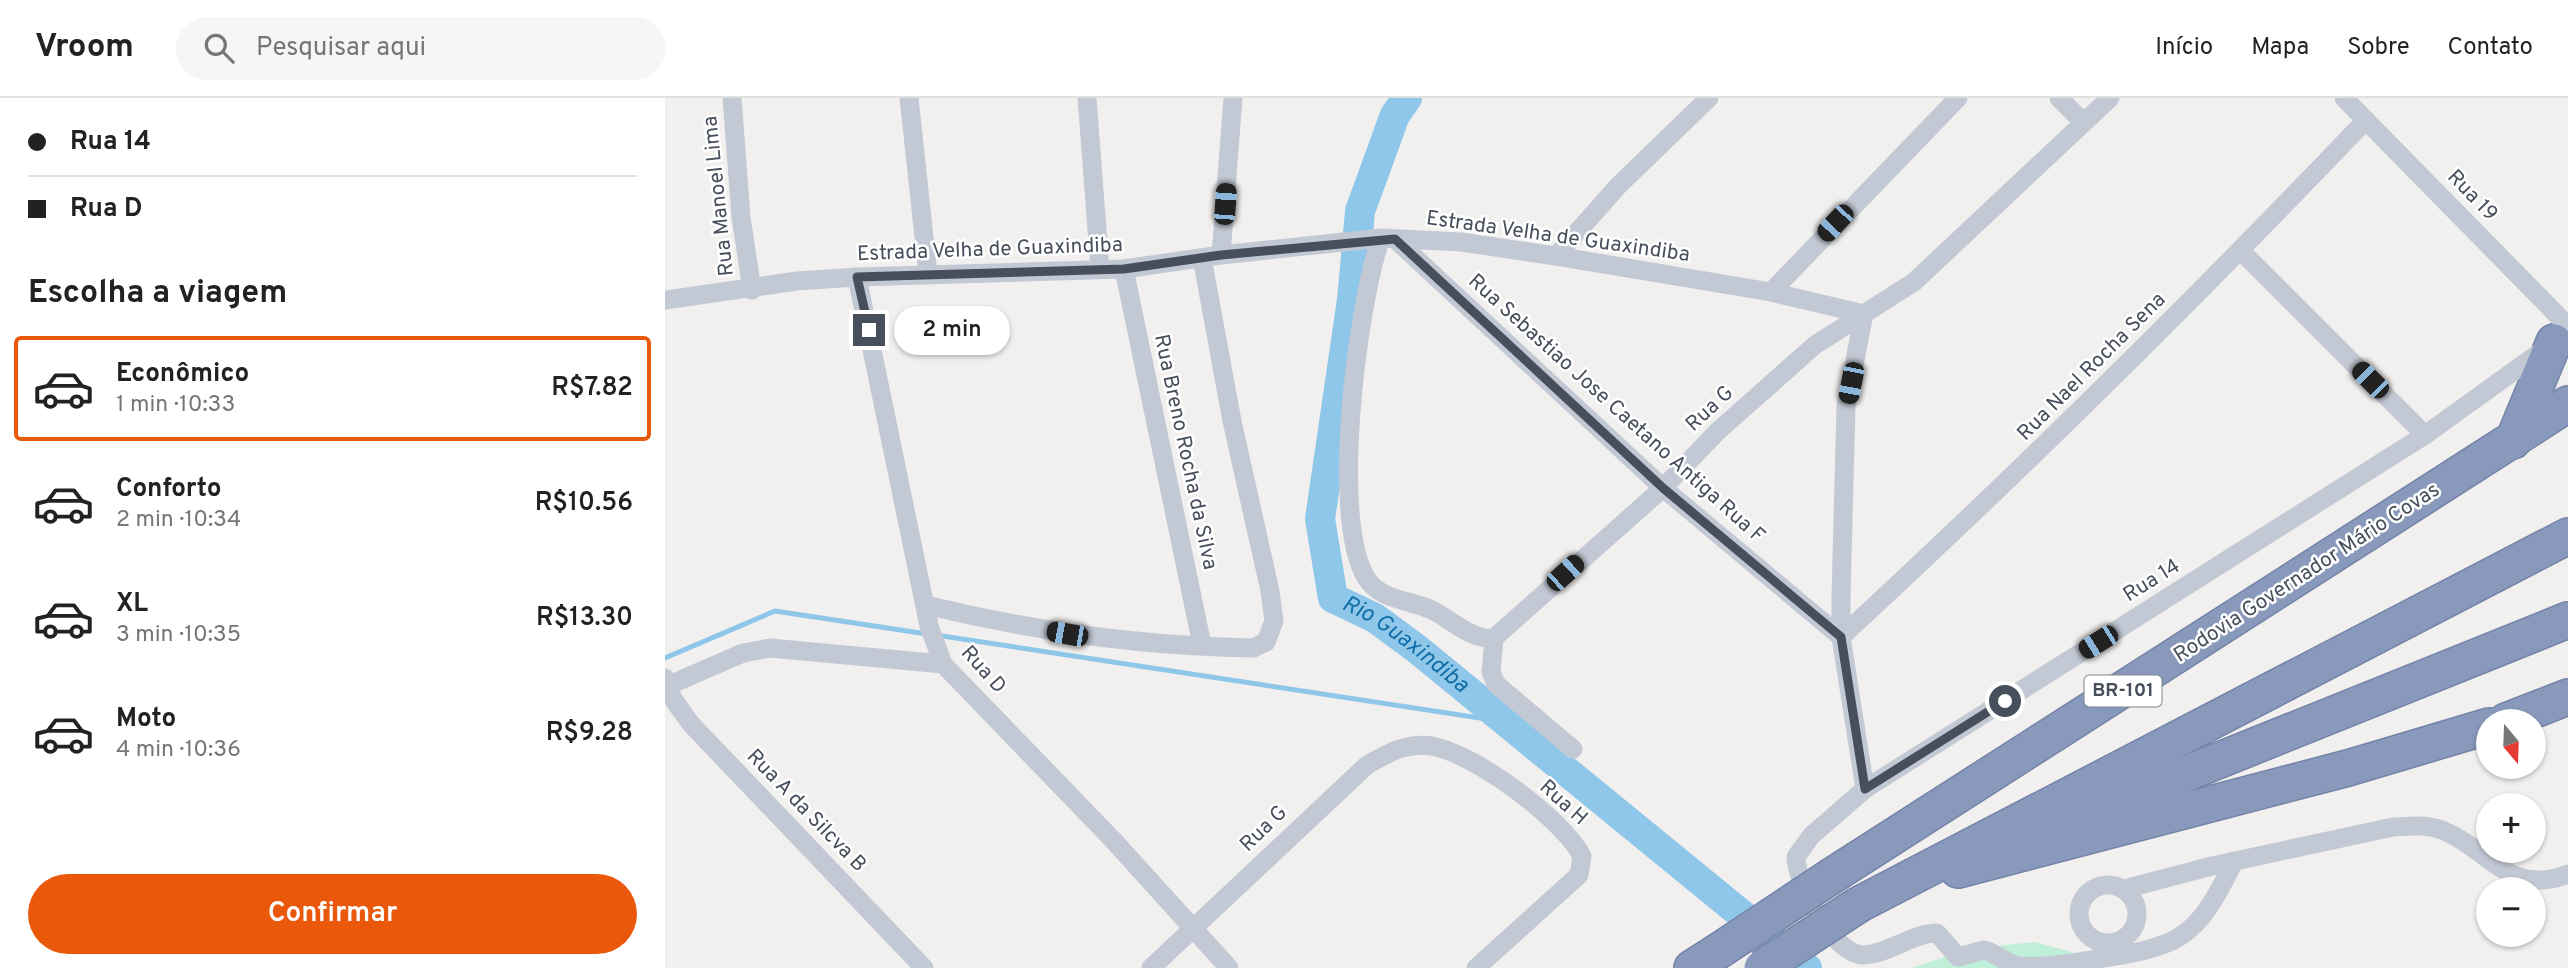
<!DOCTYPE html>
<html lang="pt">
<meta charset="utf-8">
<style>
body{margin:0;font-family:Overpass,sans-serif;background:#f6f6f6;color:#222;height:100vh;display:flex;flex-direction:column;font-size:26px;white-space:nowrap}
*{box-sizing:border-box;margin:0}
p{font-size:23px;color:#767676}
.icon{flex:none;width:38px;height:38px;fill:none;stroke:currentColor;stroke-width:2;stroke-linecap:round;stroke-linejoin:round}
.map{position:relative;flex:1;overflow:hidden}
.side{display:flex;flex-direction:column;background:#fff;width:665px}
.side>*{flex:none}
.hud{display:grid;align-content:center;height:154px;padding:0 28px;background:#fff}
.needle{width:46px;rotate:161deg}
.tools{position:absolute;left:1811px;top:611px;display:grid;gap:14px}
.tools a{display:grid;place-items:center;width:70px;height:70px;border-radius:50%;background:#fff;box-shadow:0 2px 5px #0004;font-size:35px}
.end{position:absolute;width:32px;height:32px;margin:-16px;border:9px solid #484f5c;background:#fff;box-shadow:0 0 0 4px #fff}
.from{border-radius:50%}
.bubble{position:absolute;height:49px;border-radius:24px;background:#fff;box-shadow:0 2px 5px #0004;font-size:23px;font-weight:600;line-height:49px;text-align:center}
.car{position:absolute;width:21px;height:42px;margin:-21px -10px;border-radius:9px;box-shadow:0 0 5px 2px #0007;background:linear-gradient(#222 24%,#8ab4d8 0 40%,#222 0 76%,#8ab4d8 0 86%,#222 0)}
.hud b{display:flex;align-items:center;gap:24px;height:66px;font-size:26px}
.hud b+b{border-top:2px solid #e0e0e0}
.hud i{width:18px;height:18px;background:#222}
ul{padding:0;list-style:none}
li{display:flex;align-items:center;gap:21px;height:105px;margin:0 14px 10px;padding:0 14px;border:4px solid transparent;border-radius:7px}
li div{flex:1}
li b{display:block;font-size:26px}
li em{font-style:normal;font-weight:600}
li.active{border-color:#ea580c}
li>.icon{width:63px;height:63px;stroke-width:1.5}
h2{padding:0 28px;font-size:32px;line-height:84px}
.button{display:flex;gap:14px;margin-top:auto;padding:14px 28px}
.button a{flex:1;height:80px;border-radius:42px;background:#ea580c;color:#fff;font-size:28px;font-weight:600;line-height:80px;text-align:center}
header{display:flex;align-items:center;gap:42px;box-sizing:border-box;height:98px;padding:0 35px;background:#fff;border-bottom:2px solid #e0e0e0}
header strong{font-size:33px}
nav{display:flex;gap:38px;margin-inline-start:auto;font-size:24px}
.search{width:490px;height:63px;background:#f6f6f6;display:flex;align-items:center;gap:18px;box-sizing:border-box;padding:0 24px;border-radius:38px;color:#767676;font-size:26px}
main{display:flex;flex:1;min-height:0}
.map>svg:first-child{display:block}
</style>
<header>
<strong>Vroom</strong>
<div class="search"><svg class="icon" aria-label="search" viewBox="0 0 24 24"><circle cx="10" cy="10" r="6"/><path d="M15 15l6 6"/></svg>Pesquisar aqui</div>
<nav><a>Início</a><a>Mapa</a><a>Sobre</a><a>Contato</a></nav>
</header>
<main>
<section class="side">
<div class="hud">
<b><i class="from"></i>Rua 14</b>
<b><i></i>Rua D</b>
</div>
<h2>Escolha a viagem</h2>
<ul>
<li class="active"><svg class="icon" aria-label="car" viewBox="0 0 24 24"><path d="M5 17H2v-5l4-1 3-4h7l3 4 3 1v5h-3M9 17h6M6 11h13"/><circle cx="7" cy="17" r="2"/><circle cx="17" cy="17" r="2"/></svg><div><b>Econômico</b><p>1 min · 10:33</p></div><em>R$7.82</em></li>
<li><svg class="icon" aria-label="car" viewBox="0 0 24 24"><path d="M5 17H2v-5l4-1 3-4h7l3 4 3 1v5h-3M9 17h6M6 11h13"/><circle cx="7" cy="17" r="2"/><circle cx="17" cy="17" r="2"/></svg><div><b>Conforto</b><p>2 min · 10:34</p></div><em>R$10.56</em></li>
<li><svg class="icon" aria-label="car" viewBox="0 0 24 24"><path d="M5 17H2v-5l4-1 3-4h7l3 4 3 1v5h-3M9 17h6M6 11h13"/><circle cx="7" cy="17" r="2"/><circle cx="17" cy="17" r="2"/></svg><div><b>XL</b><p>3 min · 10:35</p></div><em>R$13.30</em></li>
<li><svg class="icon" aria-label="car" viewBox="0 0 24 24"><path d="M5 17H2v-5l4-1 3-4h7l3 4 3 1v5h-3M9 17h6M6 11h13"/><circle cx="7" cy="17" r="2"/><circle cx="17" cy="17" r="2"/></svg><div><b>Moto</b><p>4 min · 10:36</p></div><em>R$9.28</em></li>
</ul>
<div class="button"><a>Confirmar</a></div>
</section>
<div class="map">
<svg width="1903" height="870" viewBox="0 0 1903 870">
<rect width="100%" height="100%" fill="#f2f0ef"/>
<path fill="#bfeed9" d="M1370 844 1436 862 1433 870H1246L1304 851Z"/>
<g fill="none" stroke-linecap="round" stroke-linejoin="round">
<g stroke="#8ec7e9" stroke-width="5">
<path d="M271 537 841 624"/>
<path d="M0 560 110 513 262 536"/>
</g>
<path stroke="#8ec7e9" stroke-width="30" id="s1" d="M742 0 730 17 695 113 687 202 655 421 668 500 710 520 752 551 1142 870"/>
<defs>
<g id="highway">
<path d="M1848 343 1889 244"/>
<path d="M1841 623 1903 599"/>
<path d="M1393 727 1903 522"/>
<path d="M1293 772 1683 670 1824 628"/>
<path d="M1165 779 1903 306"/>
<path d="M1193 807 1903 438"/>
<path d="M1027 870 1049 856"/>
</g>
</defs>
<use href="#highway" stroke="#7484a8" stroke-width="38"/>
<g stroke="#c3c9d4" stroke-width="19">
<path d="M67 0 76 119 87 192"/>
<path d="M244 0 263 176"/>
<path d="M422 0 435 171"/>
<path d="M1394 0 1418 24"/>
<path d="M1679 0 1903 228"/>
<path d="M716 140C693 203 662 433 705 485 719 502 748 503 767 512 785 521 808 543 829 540L998 390 1053 333 1150 247 1249 184 1445 0"/>
<path d="M730 141 998 390 1176 539"/>
<path d="M1576 153 1760 337"/>
<path d="M556 157 568 0"/>
<path d="M891 158 953 88 1044 0"/>
<path d="M459 171 537 547"/>
<path d="M192 179 264 528 278 566 448 742 564 870"/>
<path d="M1106 194 1293 0"/>
<path d="M0 202 132 183 192 179 459 171 556 157 716 140 796 144 891 158 1106 194 1199 216"/>
<path d="M1199 216 1181 308 1176 499V539L1200 691"/>
<path d="M261 507C371 534 475 548 588 550L601 544 609 523 605 493 567 323 537 160"/>
<path d="M1176 539C1357 372 1531 200 1701 22"/>
<path d="M829 540 826 574 831 586 908 651"/>
<path d="M0 580 8 601 26 626 259 870"/>
<path d="M2 588 78 555 105 550 278 566"/>
<path d="M1569 763C1530 845 1513 848 1427 862 1404 866 1376 870 1353 868 1340 865 1331 855 1319 852L1293 859 1272 835C1247 835 1224 856 1199 857 1169 858 1131 785 1131 759L1146 738 1200 691 1760 337 1881 250"/>
<circle cx="1443" cy="816" r="29"/>
<path d="M1459 791 1547 768 1728 729C1745 728 1761 726 1777 732 1824 751 1844 799 1903 776"/>
<path d="M486 870 702 667C723 655 742 644 767 648 810 656 897 720 917 758L914 777 811 870"/>
</g>
<use href="#highway" stroke="#8999bc" stroke-width="35"/>
<defs>
<g id="highway-bridge">
<path d="M1049 856 1165 779"/>
<path d="M1097 870 1193 807"/>
</g>
</defs>
<use href="#highway-bridge" stroke="#7484a8" stroke-width="38" stroke-linecap="butt"/>
<use href="#highway-bridge" stroke="#8999bc" stroke-width="35"/>
</g>
<g fill="none" stroke-linecap="round" stroke-linejoin="round">
<path stroke="#484f5c" stroke-width="9" d="M204 232 192 179 459 171 556 157 730 141 998 390 1176 539 1200 691 1340 603"/>
</g>
<g text-anchor="middle" dominant-baseline="central" stroke-width="5" stroke-linejoin="round" paint-order="stroke">
<rect fill="#fff" stroke="#7f848d" stroke-width="2" x="1419.5" y="577.5" width="77" height="31" rx="5"/>
<g font-size="19" font-weight="bold" fill="#484f5c">
<text x="1458" y="593">BR-101</text>
</g>
<g font-size="21" fill="#484f5c" stroke="#fff">
<text transform="translate(54 98) rotate(-96)">Rua Manoel Lima</text>
<text transform="translate(1807 98) rotate(46)">Rua 19</text>
<text transform="translate(893 139) rotate(8)">Estrada Velha de Guaxindiba</text>
<text transform="translate(325 152) rotate(-2)">Estrada Velha de Guaxindiba</text>
<text transform="translate(1427 269) rotate(-45)">Rua Nael Rocha Sena</text>
<text transform="translate(951 311) rotate(42)">Rua Sebastiao Jose Caetano Antiga Rua F</text>
<text transform="translate(1045 311) rotate(-43)">Rua G</text>
<text transform="translate(520 354) rotate(78)">Rua Breno Rocha da Silva</text>
<text transform="translate(1642 475) rotate(-33)">Rodovia Governador Mário Covas</text>
<text transform="translate(1487 483) rotate(-32)">Rua 14</text>
<text transform="translate(318 572) rotate(48)">Rua D</text>
<text transform="translate(898 705) rotate(42)">Rua H</text>
<text transform="translate(141 713) rotate(46)">Rua A da Silcva B</text>
<text transform="translate(599 731) rotate(-44)">Rua G</text>
</g>
<g font-size="23" font-style="italic" fill="#116ea6" stroke="#fff">
<text stroke="none"><textPath href="#s1" startOffset="600">Rio Guaxindiba</textPath></text>
</g>
</g>
</svg>
<div class="tools">
<a><svg class="needle" viewBox="-14 -14 28 28"><path d="M0-13l5 13h-10z" fill="#e53935"/><path d="M0 13l5-13h-10z" fill="#767676"/></svg></a>
<a>+</a>
<a>−</a>
</div>
<i class="end from" style="left:1340px;top:603px"></i>
<i class="end" style="left:204px;top:232px"></i>
<div class="bubble" style="left:229px;top:208px;width:116px">2 min</div>
<i class="car" style="left:560px;top:106px;rotate:4deg"></i>
<i class="car" style="left:1170px;top:125px;rotate:223deg"></i>
<i class="car" style="left:1705px;top:282px;rotate:315deg"></i>
<i class="car" style="left:1186px;top:285px;rotate:191deg"></i>
<i class="car" style="left:900px;top:475px;rotate:48deg"></i>
<i class="car" style="left:402px;top:536px;rotate:280deg"></i>
<i class="car" style="left:1433px;top:544px;rotate:238deg"></i>
</div>
</main>
